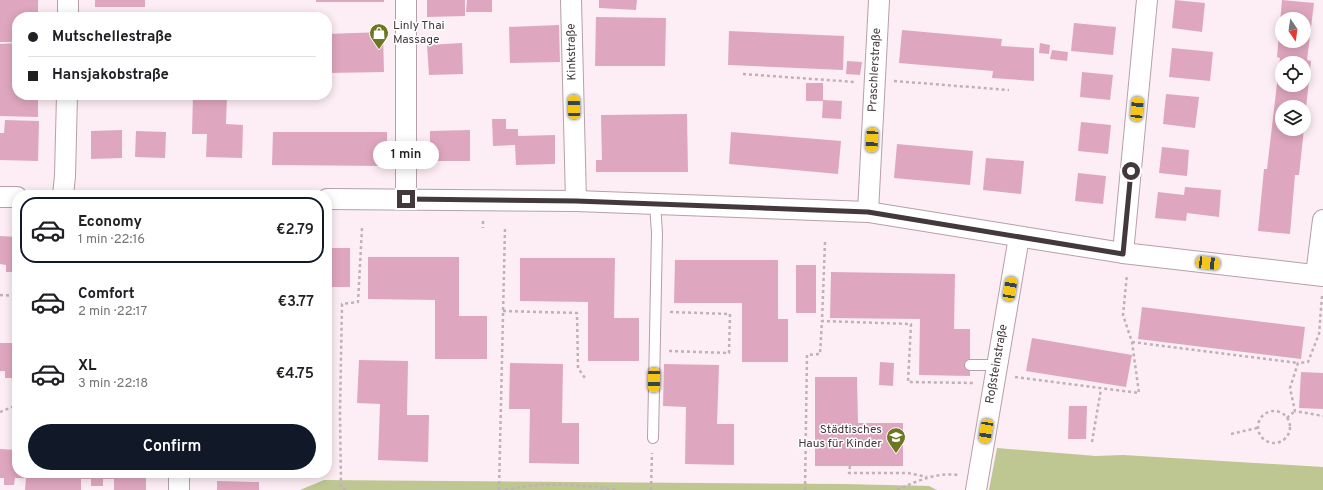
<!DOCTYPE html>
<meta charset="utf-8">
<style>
body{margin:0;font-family:Overpass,sans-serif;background:#f2f2f2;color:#202124;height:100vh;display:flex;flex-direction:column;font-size:15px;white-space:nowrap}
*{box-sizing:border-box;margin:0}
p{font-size:13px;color:#757577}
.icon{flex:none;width:22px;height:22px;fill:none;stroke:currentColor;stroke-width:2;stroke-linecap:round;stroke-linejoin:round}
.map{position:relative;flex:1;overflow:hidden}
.side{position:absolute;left:12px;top:190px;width:320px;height:288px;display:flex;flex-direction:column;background:#fff;border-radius:16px;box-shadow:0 2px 10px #0003}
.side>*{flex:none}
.guide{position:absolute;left:12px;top:12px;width:320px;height:88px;border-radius:16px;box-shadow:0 2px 10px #0003;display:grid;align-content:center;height:88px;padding:0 16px;background:#fff}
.needle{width:26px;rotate:167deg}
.buttons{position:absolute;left:1275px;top:12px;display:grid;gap:8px}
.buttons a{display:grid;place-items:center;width:36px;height:36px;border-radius:50%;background:#fff;box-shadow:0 2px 10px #0003;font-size:20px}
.end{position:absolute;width:18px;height:18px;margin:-9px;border:5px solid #43393d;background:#fff;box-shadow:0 0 0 2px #fff}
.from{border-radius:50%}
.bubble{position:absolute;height:28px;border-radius:14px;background:#fff;box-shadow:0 2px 10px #0003;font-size:13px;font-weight:600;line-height:28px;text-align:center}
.car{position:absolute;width:12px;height:24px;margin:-12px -6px;border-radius:5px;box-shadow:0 0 3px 1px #0007;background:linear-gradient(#f5c518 24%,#345 0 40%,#f5c518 0 76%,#345 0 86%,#f5c518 0)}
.guide b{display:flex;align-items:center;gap:14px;height:38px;font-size:15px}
.guide b+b{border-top:1px solid #e0e0e0}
.guide i{width:10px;height:10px;background:#202124}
ul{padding:7px 0 0;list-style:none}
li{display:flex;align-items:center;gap:12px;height:66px;margin:0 8px 6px;padding:0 8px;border:2px solid transparent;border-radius:16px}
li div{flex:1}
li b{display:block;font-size:15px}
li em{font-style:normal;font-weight:600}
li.selected{border-color:#111827}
li>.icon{width:36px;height:36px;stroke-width:1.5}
.button{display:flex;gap:8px;margin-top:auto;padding:8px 16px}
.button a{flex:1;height:46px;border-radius:24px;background:#111827;color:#fff;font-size:16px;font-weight:600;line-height:46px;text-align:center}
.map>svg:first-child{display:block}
</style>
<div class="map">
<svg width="1323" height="490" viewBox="0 0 1323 490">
<rect width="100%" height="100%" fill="#fdedf4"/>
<g fill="#bec692">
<path d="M997 448 1096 456 1123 455 1323 467V490H989Z"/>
<path d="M324 480 843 484 929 486 937 490H300Z"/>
</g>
<g fill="#dfa7bf" fill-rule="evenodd">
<path d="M0 0H38V17H17V42H0Z"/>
<rect x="95" y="0" width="50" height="7"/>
<rect x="316" y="0" width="68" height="2"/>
<path d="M427 0H465V16L427 17Z"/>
<path d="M467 0H492V12H466Z"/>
<path d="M599 0H637L636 10 599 8Z"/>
<path d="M1175 0 1205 3 1202 32 1172 28Z"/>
<path d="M1282 0 1314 3 1307 60 1311 61 1305 118 1304 107H1282V129H1304L1299 175H1295L1290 234 1258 231 1264 169H1267L1280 58 1277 57ZM1282 19H1304V41H1282ZM1282 63H1304V85H1282Z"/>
<path d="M596 17 666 18 665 66H595Z"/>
<path d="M1074 23 1116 27 1113 55 1071 51Z"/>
<path d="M559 25 560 62 510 63 509 27Z"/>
<path d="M902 30 1002 39 1001 46 1034 48V81L992 78 993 71 899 63Z"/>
<path d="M729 31 844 36 843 70 728 65Z"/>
<path d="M383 32 384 72 328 73 327 34Z"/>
<path d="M17 43V95H38V117L0 116V44Z"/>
<path d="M462 43 463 74 429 75 427 45Z"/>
<path d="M1040 43 1050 45 1049 54 1039 53Z"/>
<path d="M1172 48 1213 52 1210 81 1169 77Z"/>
<path d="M1052 50 1068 52 1067 61 1050 59Z"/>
<path d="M847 61 862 62 860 75 846 74Z"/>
<path d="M1082 72 1113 75 1110 100 1080 97Z"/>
<rect x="806" y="83" width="17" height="18"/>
<path d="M1166 94 1199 97 1195 128 1163 124Z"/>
<path d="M193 95H227L226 124 243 125 242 158 206 157 207 134H192Z"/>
<path d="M823 100 842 101 841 119 822 118Z"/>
<path d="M687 114 688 172H596V160H602L601 115Z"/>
<path d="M492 119H506V129H518V136L555 135V164L516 165 515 145 493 146Z"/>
<path d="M5 120 39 121 38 161 0 160V133H4Z"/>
<path d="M1081 122 1111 125 1108 154 1078 151Z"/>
<path d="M122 130V158L91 159V131Z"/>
<path d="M470 130V161H430V131Z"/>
<path d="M136 131 166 132 165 158 135 157Z"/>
<path d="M273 132H387V166L272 165Z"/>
<path d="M731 132 841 141 838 174 729 164Z"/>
<path d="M897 144 973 151 970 185 894 178Z"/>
<path d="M1162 147 1189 150 1187 176 1159 173Z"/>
<path d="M986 158 1024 161 1021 194 983 190Z"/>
<path d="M1078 173 1106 176 1103 204 1075 201Z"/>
<path d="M1185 187 1221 190 1219 217 1187 213 1186 221 1155 218 1158 192 1184 195Z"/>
<path d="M0 236 17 237 16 272H6V265L0 264Z"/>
<rect x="328" y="248" width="22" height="39"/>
<path d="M368 257H459V316H487V359H435V300L368 299Z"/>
<path d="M520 258H615L614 318H639V361H588V302L520 301Z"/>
<path d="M675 260H778V319H788V362H742V303H674Z"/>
<rect x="796" y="265" width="20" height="48"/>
<path d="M831 272 955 274 954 329H970V376L919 375 920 319 830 318Z"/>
<path d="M1142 307 1305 327 1301 359 1138 339Z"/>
<path d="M1032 338 1132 355 1126 387 1026 371Z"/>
<path d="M0 343H17L15 378H5V371H0Z"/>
<path d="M359 360 408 361 407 415H429L428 462 378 460 380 404 357 403Z"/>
<path d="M880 362 894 363 893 386 879 385Z"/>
<path d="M510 363 563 364 562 423H579V464L529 463 530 409H509Z"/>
<path d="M664 364 719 365 717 424H734V465L685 464 686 407 663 406Z"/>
<path d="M1301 372 1323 373V409L1299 408Z"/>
<path d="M815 377H857L858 423H903V466H815Z"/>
<path d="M1069 406H1087L1086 439H1068Z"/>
<path d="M0 449 17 450V473H146V490H114V479H103V486H91V479H81V490H25L26 478H15L14 485H4V478H0Z"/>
<path d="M217 481 259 482V490H217Z"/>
</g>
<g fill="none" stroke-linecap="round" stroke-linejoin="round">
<defs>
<g id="service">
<path d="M970 365H997"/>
<path d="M653 438 657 233 655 204"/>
</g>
<g id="minor">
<path d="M406 0V199"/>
<path d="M571 0 576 201"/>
<path d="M68 17V0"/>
<path d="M63 195 65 176 67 95"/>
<path d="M0 197H17"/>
<path d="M327 199 576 201 868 212 1123 253 1323 276"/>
<path d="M868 212 879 0"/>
<path d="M1123 253 1147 0"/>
<path d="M1316 275 1323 220"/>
<path d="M179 490V473"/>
<path d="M976 490 1019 237"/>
</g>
</defs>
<use href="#service" stroke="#b79fa9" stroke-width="12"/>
<use href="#minor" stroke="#b79fa9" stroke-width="22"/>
<g stroke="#c0b1b7" stroke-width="2.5" stroke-dasharray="3 3" stroke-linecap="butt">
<path d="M743 74 855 82"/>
<path d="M894 81 1009 90"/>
<path d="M483 221V228"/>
<path d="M825 242 822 321 911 324 908 382 974 383"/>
<path d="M0 295 17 296"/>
<path d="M1322 296 1319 334 1308 362 1298 363 1290 388 1295 411 1323 416"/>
<path d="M503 311 577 313 578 368 585 378"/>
<path d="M1132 342 1298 363"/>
<path d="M669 351 729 353 730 314 670 312"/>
<path d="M1015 377 1139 393 1132 342 1123 315 1127 274"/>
<circle cx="1274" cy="427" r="16"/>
<path d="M0 412 17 405"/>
<path d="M1287 418 1295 411"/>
<path d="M1231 434 1257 428"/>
<path d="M1092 442 1101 389"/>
<path d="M850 466 849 473H908L927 477"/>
<path d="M346 490 341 487 340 413 342 304 358 302 362 228"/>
<path d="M499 490 505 228"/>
<path d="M505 490C543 481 580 485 618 490"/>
<path d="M651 490 652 453"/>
<path d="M805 490 807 355 820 354 822 321"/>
<path d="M897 490C917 481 936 472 958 475"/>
</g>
<use href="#service" stroke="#fff" stroke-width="10"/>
<use href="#minor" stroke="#fff" stroke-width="20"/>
</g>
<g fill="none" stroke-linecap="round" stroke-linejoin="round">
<path stroke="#43393d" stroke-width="5" d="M406 199 576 201 868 212 1123 254 1131 171"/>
</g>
<defs>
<symbol id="shop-pin" viewBox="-11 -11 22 30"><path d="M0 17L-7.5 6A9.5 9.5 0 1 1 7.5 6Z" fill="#6d7621" stroke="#fff"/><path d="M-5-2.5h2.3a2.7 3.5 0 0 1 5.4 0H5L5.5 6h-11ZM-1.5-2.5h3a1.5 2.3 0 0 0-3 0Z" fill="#fff"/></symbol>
<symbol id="school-pin" viewBox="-11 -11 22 30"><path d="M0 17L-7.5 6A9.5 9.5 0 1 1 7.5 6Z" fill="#6d7621" stroke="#fff"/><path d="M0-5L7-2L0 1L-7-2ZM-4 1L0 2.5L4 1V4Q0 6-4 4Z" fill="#fff"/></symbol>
</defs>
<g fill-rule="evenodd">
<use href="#shop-pin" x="368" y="22" width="22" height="30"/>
<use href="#school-pin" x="885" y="426" width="22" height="30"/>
</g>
<g text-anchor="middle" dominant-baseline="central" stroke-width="3" stroke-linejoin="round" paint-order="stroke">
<g font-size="12" fill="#43393d" stroke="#fff" text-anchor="start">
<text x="393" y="26">Linly Thai<tspan x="393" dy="14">Massage</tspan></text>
<text x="882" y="430" text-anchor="end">Städtisches<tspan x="882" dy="14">Haus für Kinder</tspan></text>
</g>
<g font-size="12" fill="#43393d" stroke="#fff">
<text transform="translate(572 52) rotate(-91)">Kinkstraße</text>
<text transform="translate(875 70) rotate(-87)">Praschlerstraße</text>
<text transform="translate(997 364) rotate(-80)">Roßsteinstraße</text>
</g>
</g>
</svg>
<div class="buttons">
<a><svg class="needle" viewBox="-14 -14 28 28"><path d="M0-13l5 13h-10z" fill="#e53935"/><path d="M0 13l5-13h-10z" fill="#757577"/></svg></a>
<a><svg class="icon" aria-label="locate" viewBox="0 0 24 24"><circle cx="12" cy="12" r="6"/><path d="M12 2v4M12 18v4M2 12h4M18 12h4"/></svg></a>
<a><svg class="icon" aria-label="layers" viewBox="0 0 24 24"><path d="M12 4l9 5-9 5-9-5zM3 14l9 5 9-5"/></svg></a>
</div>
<i class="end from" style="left:1131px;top:171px"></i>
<i class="end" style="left:406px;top:199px"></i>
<div class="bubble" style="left:373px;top:141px;width:66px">1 min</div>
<i class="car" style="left:574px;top:107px;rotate:359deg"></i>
<i class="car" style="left:1137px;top:109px;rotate:5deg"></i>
<i class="car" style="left:872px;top:140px;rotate:183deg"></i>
<i class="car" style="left:1208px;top:263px;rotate:96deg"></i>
<i class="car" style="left:1010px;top:289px;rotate:10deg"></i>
<i class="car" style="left:654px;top:380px;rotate:181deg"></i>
<i class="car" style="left:986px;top:431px;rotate:189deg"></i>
<div class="guide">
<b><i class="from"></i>Mutschellestraße</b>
<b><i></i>Hansjakobstraße</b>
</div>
<section class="side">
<ul>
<li class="selected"><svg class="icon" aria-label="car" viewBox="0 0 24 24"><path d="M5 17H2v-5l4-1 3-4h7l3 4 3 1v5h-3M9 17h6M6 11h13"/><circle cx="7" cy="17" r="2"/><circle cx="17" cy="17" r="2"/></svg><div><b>Economy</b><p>1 min · 22:16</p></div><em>€2.79</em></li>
<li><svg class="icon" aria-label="car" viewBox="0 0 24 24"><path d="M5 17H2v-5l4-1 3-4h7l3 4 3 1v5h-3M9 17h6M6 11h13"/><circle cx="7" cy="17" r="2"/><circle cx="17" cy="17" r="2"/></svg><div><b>Comfort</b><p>2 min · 22:17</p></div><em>€3.77</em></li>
<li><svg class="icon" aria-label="car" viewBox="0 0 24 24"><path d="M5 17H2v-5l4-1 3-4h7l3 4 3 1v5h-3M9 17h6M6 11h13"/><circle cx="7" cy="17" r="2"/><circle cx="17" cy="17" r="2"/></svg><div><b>XL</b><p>3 min · 22:18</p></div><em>€4.75</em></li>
</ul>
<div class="button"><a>Confirm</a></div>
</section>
</div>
